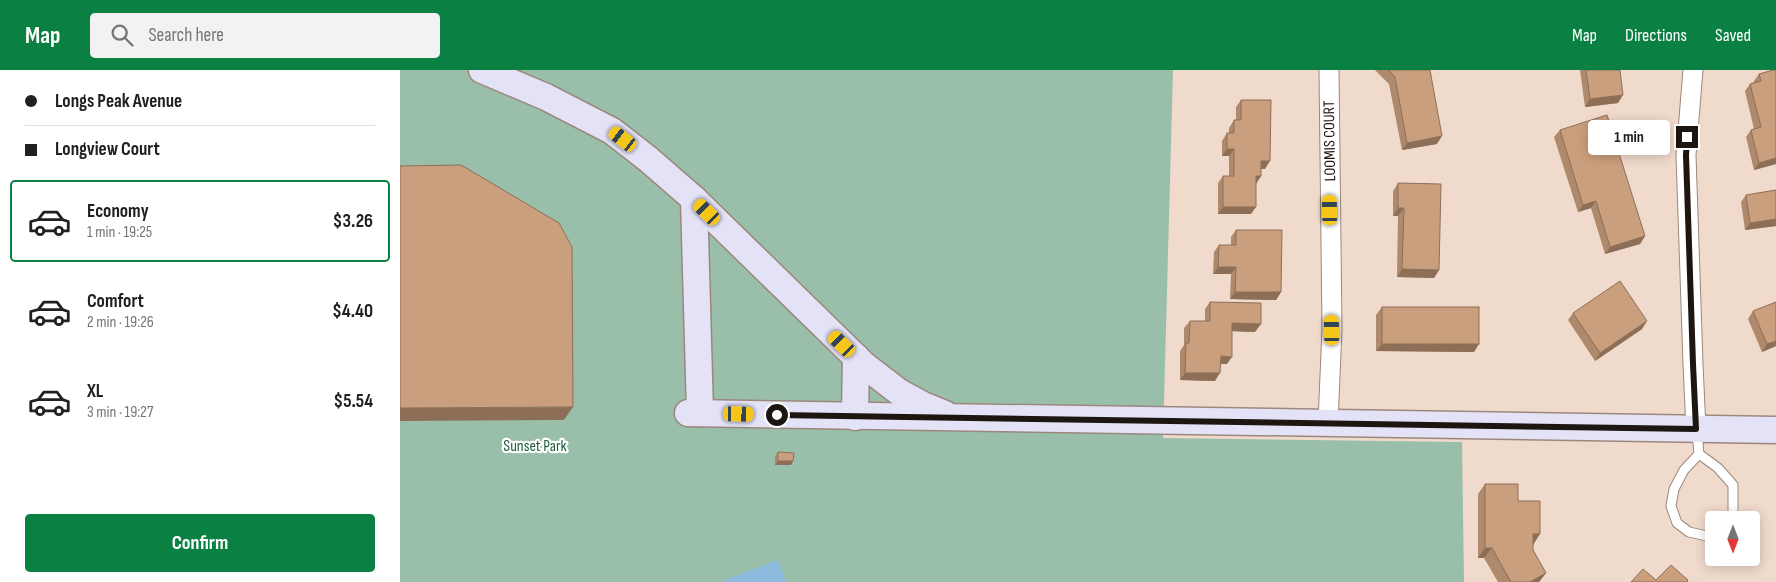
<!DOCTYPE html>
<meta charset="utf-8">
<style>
body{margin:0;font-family:"Sofia Sans Condensed",sans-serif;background:#f2f2f2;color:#202124;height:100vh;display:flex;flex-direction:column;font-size:19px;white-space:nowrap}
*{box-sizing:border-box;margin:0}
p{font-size:16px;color:#757577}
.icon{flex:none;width:28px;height:28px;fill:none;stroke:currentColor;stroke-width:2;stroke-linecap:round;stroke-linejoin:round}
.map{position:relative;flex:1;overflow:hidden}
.drawer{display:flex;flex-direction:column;background:#fff;width:400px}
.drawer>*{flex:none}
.banner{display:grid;align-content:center;height:110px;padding:0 25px;background:#fff}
.needle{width:32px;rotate:180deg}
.buttons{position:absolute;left:1305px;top:441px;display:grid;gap:10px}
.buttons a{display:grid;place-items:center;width:55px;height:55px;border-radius:5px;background:#fff;box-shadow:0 2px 12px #0003;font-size:25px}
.end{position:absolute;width:22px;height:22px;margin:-11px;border:6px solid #1c1510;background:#fff;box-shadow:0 0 0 2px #fff}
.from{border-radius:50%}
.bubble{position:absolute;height:35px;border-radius:5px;background:#fff;box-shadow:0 2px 12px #0003;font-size:16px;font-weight:700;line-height:35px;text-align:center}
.car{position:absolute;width:15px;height:30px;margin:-15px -8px;border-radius:6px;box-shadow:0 0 4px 1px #0007;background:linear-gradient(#f5c518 24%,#345 0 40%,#f5c518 0 76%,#345 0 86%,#f5c518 0)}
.banner b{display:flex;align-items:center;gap:18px;height:48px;font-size:19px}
.banner b+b{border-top:1px solid #e0e0e0}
.banner i{width:12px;height:12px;background:#202124}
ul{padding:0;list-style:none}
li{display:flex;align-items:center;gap:15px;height:82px;margin:0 10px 8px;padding:0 15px;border:2px solid transparent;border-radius:5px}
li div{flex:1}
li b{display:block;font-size:19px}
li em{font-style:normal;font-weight:700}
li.on{border-color:#0b8043}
li>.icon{width:45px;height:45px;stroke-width:1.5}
.cta{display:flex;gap:10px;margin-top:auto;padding:10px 25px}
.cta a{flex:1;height:58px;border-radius:5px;background:#0b8043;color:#fff;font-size:20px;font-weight:700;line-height:58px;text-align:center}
header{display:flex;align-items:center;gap:30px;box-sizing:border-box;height:70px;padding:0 25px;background:#0b8043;color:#fff}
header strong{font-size:24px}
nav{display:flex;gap:28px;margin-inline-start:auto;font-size:18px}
.search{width:350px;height:45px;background:#f2f2f2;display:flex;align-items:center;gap:12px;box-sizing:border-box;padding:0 18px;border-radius:5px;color:#757577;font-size:19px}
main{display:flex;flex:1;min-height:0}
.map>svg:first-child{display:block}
</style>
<header>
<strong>Map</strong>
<div class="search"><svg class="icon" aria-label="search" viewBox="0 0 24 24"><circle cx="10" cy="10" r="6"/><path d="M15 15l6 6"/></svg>Search here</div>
<nav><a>Map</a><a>Directions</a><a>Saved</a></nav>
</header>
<main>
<section class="drawer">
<div class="banner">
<b><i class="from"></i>Longs Peak Avenue</b>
<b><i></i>Longview Court</b>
</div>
<ul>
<li class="on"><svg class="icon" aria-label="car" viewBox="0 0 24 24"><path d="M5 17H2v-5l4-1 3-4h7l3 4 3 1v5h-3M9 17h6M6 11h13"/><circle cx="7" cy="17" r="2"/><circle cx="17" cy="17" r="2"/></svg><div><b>Economy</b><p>1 min · 19:25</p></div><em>$3.26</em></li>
<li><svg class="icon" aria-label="car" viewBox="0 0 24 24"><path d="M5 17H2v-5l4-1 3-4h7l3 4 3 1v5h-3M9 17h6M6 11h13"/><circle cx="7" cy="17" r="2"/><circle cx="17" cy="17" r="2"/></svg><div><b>Comfort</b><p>2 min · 19:26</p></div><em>$4.40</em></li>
<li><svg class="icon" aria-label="car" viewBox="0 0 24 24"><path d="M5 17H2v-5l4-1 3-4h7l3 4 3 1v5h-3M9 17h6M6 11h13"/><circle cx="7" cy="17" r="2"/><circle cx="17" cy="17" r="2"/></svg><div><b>XL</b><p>3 min · 19:27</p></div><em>$5.54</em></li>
</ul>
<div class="cta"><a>Confirm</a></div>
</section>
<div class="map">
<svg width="1376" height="512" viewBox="0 0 1376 512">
<rect width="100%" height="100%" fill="#f0dacc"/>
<path fill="#99bfaa" d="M0 0H773L763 368 1062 372 1064 512H0Z"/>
<path fill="#8ebadd" d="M378 490 386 512H323L325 510Z"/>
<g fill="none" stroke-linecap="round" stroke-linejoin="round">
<defs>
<g id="lane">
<path d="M1297 362 1299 384 1318 398 1333 415V444L1329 450"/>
<path d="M1299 384 1284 400 1274 419 1271 436 1277 453 1289 462 1307 466 1314 463"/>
</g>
<g id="street">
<path d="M1293 0 1286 85 1293 294 1296 359"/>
<path d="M928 353 932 259 929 0"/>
</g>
<g id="secondary">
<path d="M82 0 146 27 212 61 248 89 294 129 464 295 499 322 523 335 545 344"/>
<path d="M294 129 300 343"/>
<path d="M288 343 1376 360"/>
<path d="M455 347 456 287"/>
</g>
</defs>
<use href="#lane" stroke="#9c887b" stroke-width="11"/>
<use href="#street" stroke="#9c887b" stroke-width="21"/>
<use href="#secondary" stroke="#9c887b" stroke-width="29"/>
<use href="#lane" stroke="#fff" stroke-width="9"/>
<use href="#street" stroke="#fff" stroke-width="19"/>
<use href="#secondary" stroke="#e3e2f7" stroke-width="26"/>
</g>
<g fill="#ae896c">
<path d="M975 0H1030L1037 74 1002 80 989 14Z"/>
<path d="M1180 0H1220L1218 33 1185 37Z"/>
<path d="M1373 0 1376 94 1354 100 1346 67 1351 60 1354 59 1345 21 1350 14 1354 12V11L1359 4Z"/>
<path d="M841 30 865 99H861V106L856 113 851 144H818V113L823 106H829V86H822V71L827 63H829V58L834 50H836V37Z"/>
<path d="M1160 60 1245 166 1240 174 1205 184 1191 138 1178 142 1154 67Z"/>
<path d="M998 113 1039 200 1034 208 997 207 998 146H993V121Z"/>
<path d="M1376 120V156L1345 160 1341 132 1346 125Z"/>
<path d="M836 160 881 222 876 230 830 229 831 204H813L814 182 819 175H831V167Z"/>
<path d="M810 232 855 262 832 261 827 294H821L815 311 780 310V281L784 275V258L790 251H805V239Z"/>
<path d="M982 237 1074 282 976 281V245Z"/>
<path d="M1353 241 1376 276 1362 282 1348 249Z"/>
<path d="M1173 243 1242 259 1195 291 1168 250Z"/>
<path d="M378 382 393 391 391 395H375V386Z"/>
<path d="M1085 414 1118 431 1133 475V480L1146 503 1139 512H1098L1084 488H1078V424Z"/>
</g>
<g fill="#8d6f58">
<path d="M1223 25 1218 33 1185 37 1190 29Z"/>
<path d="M1042 66 1037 74 1002 80 1007 73Z"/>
<path d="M827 79H834L829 86H822Z"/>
<path d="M1376 88V94L1354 100 1359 93Z"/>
<path d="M861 91H870L865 99H856Z"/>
<path d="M856 106H861L856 114Z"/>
<path d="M1196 131 1191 138 1178 142 1183 135Z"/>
<path d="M823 137H856L851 144H818Z"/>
<path d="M998 138H1004L998 146H993Z"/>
<path d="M1376 149V156L1345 160 1350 153Z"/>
<path d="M1245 166 1240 174 1205 184 1210 177Z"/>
<path d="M818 197H836L831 204H813Z"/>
<path d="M1002 199 1039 200 1034 208 997 207Z"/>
<path d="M835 222H881L876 230 830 229Z"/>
<path d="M1247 251 1242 259 1195 291 1200 283Z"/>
<path d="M832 253 861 254 855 262 827 261Z"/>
<path d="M1376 271V276L1362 282 1367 274Z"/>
<path d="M982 274H1079L1074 282 976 281Z"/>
<path d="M821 286 832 287 827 294H815Z"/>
<path d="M785 303H820L815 311 780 310Z"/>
<path d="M173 337 164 350 0 351V338Z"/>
<path d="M378 391H393L391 395H375Z"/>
<path d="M1133 464H1140L1133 475Z"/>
<path d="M1085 478H1092L1084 488H1078Z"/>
<path d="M1146 503 1139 512H1130Z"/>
</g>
<g fill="#ca9f7d" stroke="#8d6f58">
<path d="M988 0H1030L1042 66 1007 73 995 7Z"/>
<path d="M1186 0H1220L1223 25 1190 29Z"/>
<path d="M1373 0H1376V88L1359 93 1351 60 1361 57 1350 14 1361 11 1359 4Z"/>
<path d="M841 30H871L870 91H861V106H856V137H823V106H834V79H827V63H834V50H841Z"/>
<path d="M1207 45 1245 166 1210 177 1196 131 1183 135 1160 60Z"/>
<path d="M61 95 159 153 172 177 173 337 0 338V96Z"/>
<path d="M998 113 1041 114 1039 200 1002 199 1004 138H998Z"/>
<path d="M1376 120V149L1350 153 1346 125Z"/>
<path d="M836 160H882L881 222H835L836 197H818L819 175H836Z"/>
<path d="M1220 211 1247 251 1200 283 1173 243Z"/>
<path d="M810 232 861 233V254L832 253V287L821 286 820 303H785L786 273H789L790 251H810Z"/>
<path d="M1376 232V271L1367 274 1353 241Z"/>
<rect x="982" y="237" width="97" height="37"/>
<path d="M378 382 394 383 393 391H378Z"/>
<path d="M1085 414H1118V431H1140V464H1133V480L1146 503 1130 512H1111L1092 478H1085Z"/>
<path d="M1271 495 1288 510 1287 512H1231L1243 499 1256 510Z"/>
</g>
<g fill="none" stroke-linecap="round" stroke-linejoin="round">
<path stroke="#1c1510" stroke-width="6" d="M377 345 1296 359 1293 294 1286 85 1287 67"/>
</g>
<g text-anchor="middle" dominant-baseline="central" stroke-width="4.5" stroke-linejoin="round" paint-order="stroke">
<g font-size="16" fill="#1c1510" stroke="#fff">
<text transform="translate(930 71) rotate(-91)">LOOMIS COURT</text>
</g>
<g font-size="16" fill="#205d41" stroke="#fff">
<text x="135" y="376">Sunset Park</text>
</g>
</g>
</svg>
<div class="buttons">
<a><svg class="needle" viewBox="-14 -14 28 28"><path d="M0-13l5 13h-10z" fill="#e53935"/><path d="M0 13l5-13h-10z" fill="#757577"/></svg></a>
</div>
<i class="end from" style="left:377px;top:345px"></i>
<i class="end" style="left:1287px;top:67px"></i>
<div class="bubble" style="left:1188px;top:50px;width:82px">1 min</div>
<i class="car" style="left:223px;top:69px;rotate:307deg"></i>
<i class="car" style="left:930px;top:140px;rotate:359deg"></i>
<i class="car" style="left:307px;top:142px;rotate:314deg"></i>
<i class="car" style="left:932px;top:260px;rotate:359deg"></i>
<i class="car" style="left:442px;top:274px;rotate:314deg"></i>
<i class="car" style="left:339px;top:344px;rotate:91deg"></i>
</div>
</main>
